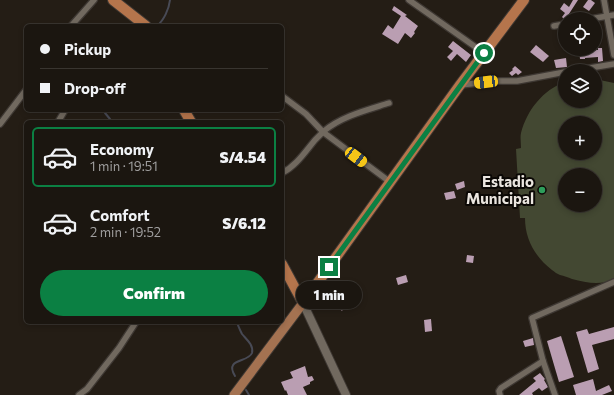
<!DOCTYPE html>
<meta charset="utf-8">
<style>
body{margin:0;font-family:Commissioner,sans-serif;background:#241f19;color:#f1f3f6;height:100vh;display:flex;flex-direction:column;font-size:15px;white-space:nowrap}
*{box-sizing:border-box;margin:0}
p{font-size:13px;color:#a09f9f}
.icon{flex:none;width:22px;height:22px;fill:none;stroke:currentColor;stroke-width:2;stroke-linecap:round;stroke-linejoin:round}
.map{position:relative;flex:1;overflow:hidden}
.panel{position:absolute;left:24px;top:120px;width:260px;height:204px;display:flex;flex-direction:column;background:#1b1610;border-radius:6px;box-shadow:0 2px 6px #0003,0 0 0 1px #393530}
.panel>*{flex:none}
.hud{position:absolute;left:24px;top:24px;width:260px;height:88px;border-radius:6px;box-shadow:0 2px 6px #0003,0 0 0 1px #393530;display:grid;align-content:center;height:88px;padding:0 16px;background:#1b1610}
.fabs{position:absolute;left:558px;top:12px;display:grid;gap:8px}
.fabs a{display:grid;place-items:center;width:44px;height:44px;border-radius:50%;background:#1b1610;box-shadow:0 2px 6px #0003,0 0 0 1px #393530;font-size:20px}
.end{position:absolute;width:18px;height:18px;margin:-9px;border:5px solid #0b8043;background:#fff;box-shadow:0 0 0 2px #fff}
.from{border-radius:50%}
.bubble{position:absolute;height:28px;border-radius:14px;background:#1b1610;box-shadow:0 2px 6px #0003,0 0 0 1px #393530;font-size:13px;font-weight:800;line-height:28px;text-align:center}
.car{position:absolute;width:12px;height:24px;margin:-12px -6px;border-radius:5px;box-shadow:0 0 3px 1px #0007;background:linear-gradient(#f5c518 24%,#345 0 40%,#f5c518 0 76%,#345 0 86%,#f5c518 0)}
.hud b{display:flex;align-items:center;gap:14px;height:38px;font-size:15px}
.hud b+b{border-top:1px solid #393530}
.hud i{width:10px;height:10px;background:#f1f3f6}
ul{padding:7px 0 0;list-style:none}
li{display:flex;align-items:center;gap:12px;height:60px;margin:0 8px 6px;padding:0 8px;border:2px solid transparent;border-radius:6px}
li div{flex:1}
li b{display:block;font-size:15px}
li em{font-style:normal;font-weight:800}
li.active{border-color:#0b8043}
li>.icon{width:36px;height:36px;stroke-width:1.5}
.cta{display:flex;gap:8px;margin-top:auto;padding:8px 16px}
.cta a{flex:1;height:46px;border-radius:24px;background:#0b8043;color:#fff;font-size:16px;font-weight:800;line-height:46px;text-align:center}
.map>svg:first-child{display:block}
</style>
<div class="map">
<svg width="614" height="395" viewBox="0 0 614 395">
<rect width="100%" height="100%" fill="#241d15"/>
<path fill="#434832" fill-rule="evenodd" d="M595 79 614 83V280C600 285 586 283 572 279 568 277 564 276 560 275 557 274 555 272 552 270 535 257 525 239 525 218H520L516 149 521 148C521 143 520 137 521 133 527 110 543 90 565 82V101H595ZM565 123H595V153H565ZM565 175H595V205H565Z"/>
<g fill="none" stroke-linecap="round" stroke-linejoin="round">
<g stroke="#484a55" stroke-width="2">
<path d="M157 26C164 20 169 9 170 0"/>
<path d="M105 110V113L110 119 111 122"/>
<path d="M235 376C224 358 248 363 252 353 254 345 246 339 242 334 240 330 238 326 237 322"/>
<path d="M246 390 249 395"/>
</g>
</g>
<g fill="#ba9eb2">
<path d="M573 0H578L565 20 562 17 565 13 560 9 564 3 569 7Z"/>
<path d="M588 0H591L595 3 589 11 583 7Z"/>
<path d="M394 6 407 15 405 16 418 26 414 32 415 33 411 38 405 33 398 44 382 34 388 25 393 29 401 16 392 10Z"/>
<path d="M453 41 471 55 466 62 457 54 451 61 447 57 453 51 448 47Z"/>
<path d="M536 45 549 56 543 62 530 52Z"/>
<path d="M598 48H602L603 61 598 62V57L585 58V59H580L579 49H584V50H598Z"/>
<path d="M566 58 567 67 556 68 554 60Z"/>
<path d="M515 66 522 72 518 75 516 73 512 76 509 73 513 70 512 69Z"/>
<path d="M464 181 465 187 457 190 455 184Z"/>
<path d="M454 191 456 198 446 200 444 193Z"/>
<path d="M467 255 474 256 473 263 466 262Z"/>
<path d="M406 275 408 282 398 285 396 278Z"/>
<path d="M344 291 353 297 349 303 347 301 342 311 332 300 340 293 342 295Z"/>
<path d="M431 319 432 331 425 332 424 320Z"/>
<path d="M614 327V339L592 345 599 369 588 373 576 332 587 329 589 334Z"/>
<path d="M561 336 574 377 559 382 547 341Z"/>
<path d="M533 338 534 345 525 347 523 341Z"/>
<path d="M305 366 308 377 312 376 314 380 310 382V384L303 387 307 395H288L286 390 285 391 281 382 293 378 290 372Z"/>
<path d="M540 373 545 379 544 380 548 387 542 391 539 388 532 393 533 395H519L536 381 533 378Z"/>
<path d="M593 379 596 391 609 385 612 391 602 395H576L573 385Z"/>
</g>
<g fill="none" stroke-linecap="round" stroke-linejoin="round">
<defs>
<g id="minor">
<path d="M409 0 484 53"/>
<path d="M604 0 614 55"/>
<path d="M590 19 614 15"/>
<path d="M71 26 94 0"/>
<path d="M554 26 565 24"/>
<path d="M572 71 614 64"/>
<path d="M460 85 498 81H517L565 72"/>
<path d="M282 96 306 114 323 132 390 182"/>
<path d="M58 122 65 110"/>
<path d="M0 124 26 90"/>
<path d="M282 173C296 166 305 152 315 140 318 137 321 134 324 131 342 116 367 110 389 103"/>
<path d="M79 395 87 389 119 348 136 322"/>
<path d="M500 395 499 391 501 388 543 361"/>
<path d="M555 395 543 361 532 318 614 282"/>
</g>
<path id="secondary" d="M303 303 346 395"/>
<path id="primary" d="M234 395 303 303"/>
<g id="trunk">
<path d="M113 0 146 26"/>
<path d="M184 110 191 122"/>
<path d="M282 264 303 303 460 85 524 0"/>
</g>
</defs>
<use href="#minor" stroke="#3e3833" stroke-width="8"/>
<use href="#secondary" stroke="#3e3833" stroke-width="10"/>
<use href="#primary" stroke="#3e3833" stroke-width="11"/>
<use href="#trunk" stroke="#3e3833" stroke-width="12"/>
<use href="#minor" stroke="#71695f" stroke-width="5.5"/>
<use href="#secondary" stroke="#71695f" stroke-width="8"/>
<use href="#primary" stroke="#a47251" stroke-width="9"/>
<use href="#trunk" stroke="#b5754c" stroke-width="10"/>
</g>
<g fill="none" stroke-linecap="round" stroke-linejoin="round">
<path stroke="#0b8043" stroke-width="5" d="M329 267 484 53"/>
</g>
<circle fill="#2e9e5b" stroke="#0b0805" stroke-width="1.5" cx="542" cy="190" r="4"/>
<g text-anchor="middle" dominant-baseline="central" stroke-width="4" stroke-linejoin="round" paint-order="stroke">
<g font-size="15" font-weight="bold" fill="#eae5df" stroke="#0b0805" text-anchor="end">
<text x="534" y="181">Estadio<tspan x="534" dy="17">Municipal</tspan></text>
</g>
</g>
</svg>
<div class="fabs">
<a><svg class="icon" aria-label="locate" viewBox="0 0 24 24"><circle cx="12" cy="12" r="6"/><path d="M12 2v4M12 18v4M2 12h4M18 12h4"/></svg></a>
<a><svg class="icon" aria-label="layers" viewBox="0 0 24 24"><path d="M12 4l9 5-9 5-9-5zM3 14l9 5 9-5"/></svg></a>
<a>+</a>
<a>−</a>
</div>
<i class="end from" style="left:484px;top:53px"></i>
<i class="end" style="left:329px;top:267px"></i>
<div class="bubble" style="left:296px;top:281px;width:66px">1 min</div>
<i class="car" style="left:486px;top:82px;rotate:263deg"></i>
<i class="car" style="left:356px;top:157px;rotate:127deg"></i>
<div class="hud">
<b><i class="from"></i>Pickup</b>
<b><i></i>Drop-off</b>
</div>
<section class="panel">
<ul>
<li class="active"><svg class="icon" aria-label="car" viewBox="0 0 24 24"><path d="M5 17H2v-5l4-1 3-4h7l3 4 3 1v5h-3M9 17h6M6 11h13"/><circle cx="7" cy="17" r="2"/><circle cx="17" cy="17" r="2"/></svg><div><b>Economy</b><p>1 min · 19:51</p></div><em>S/4.54</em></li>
<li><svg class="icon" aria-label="car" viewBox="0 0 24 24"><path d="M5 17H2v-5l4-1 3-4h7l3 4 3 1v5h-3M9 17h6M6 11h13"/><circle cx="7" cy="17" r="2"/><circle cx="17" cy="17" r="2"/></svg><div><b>Comfort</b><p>2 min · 19:52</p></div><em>S/6.12</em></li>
</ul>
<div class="cta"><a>Confirm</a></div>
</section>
</div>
